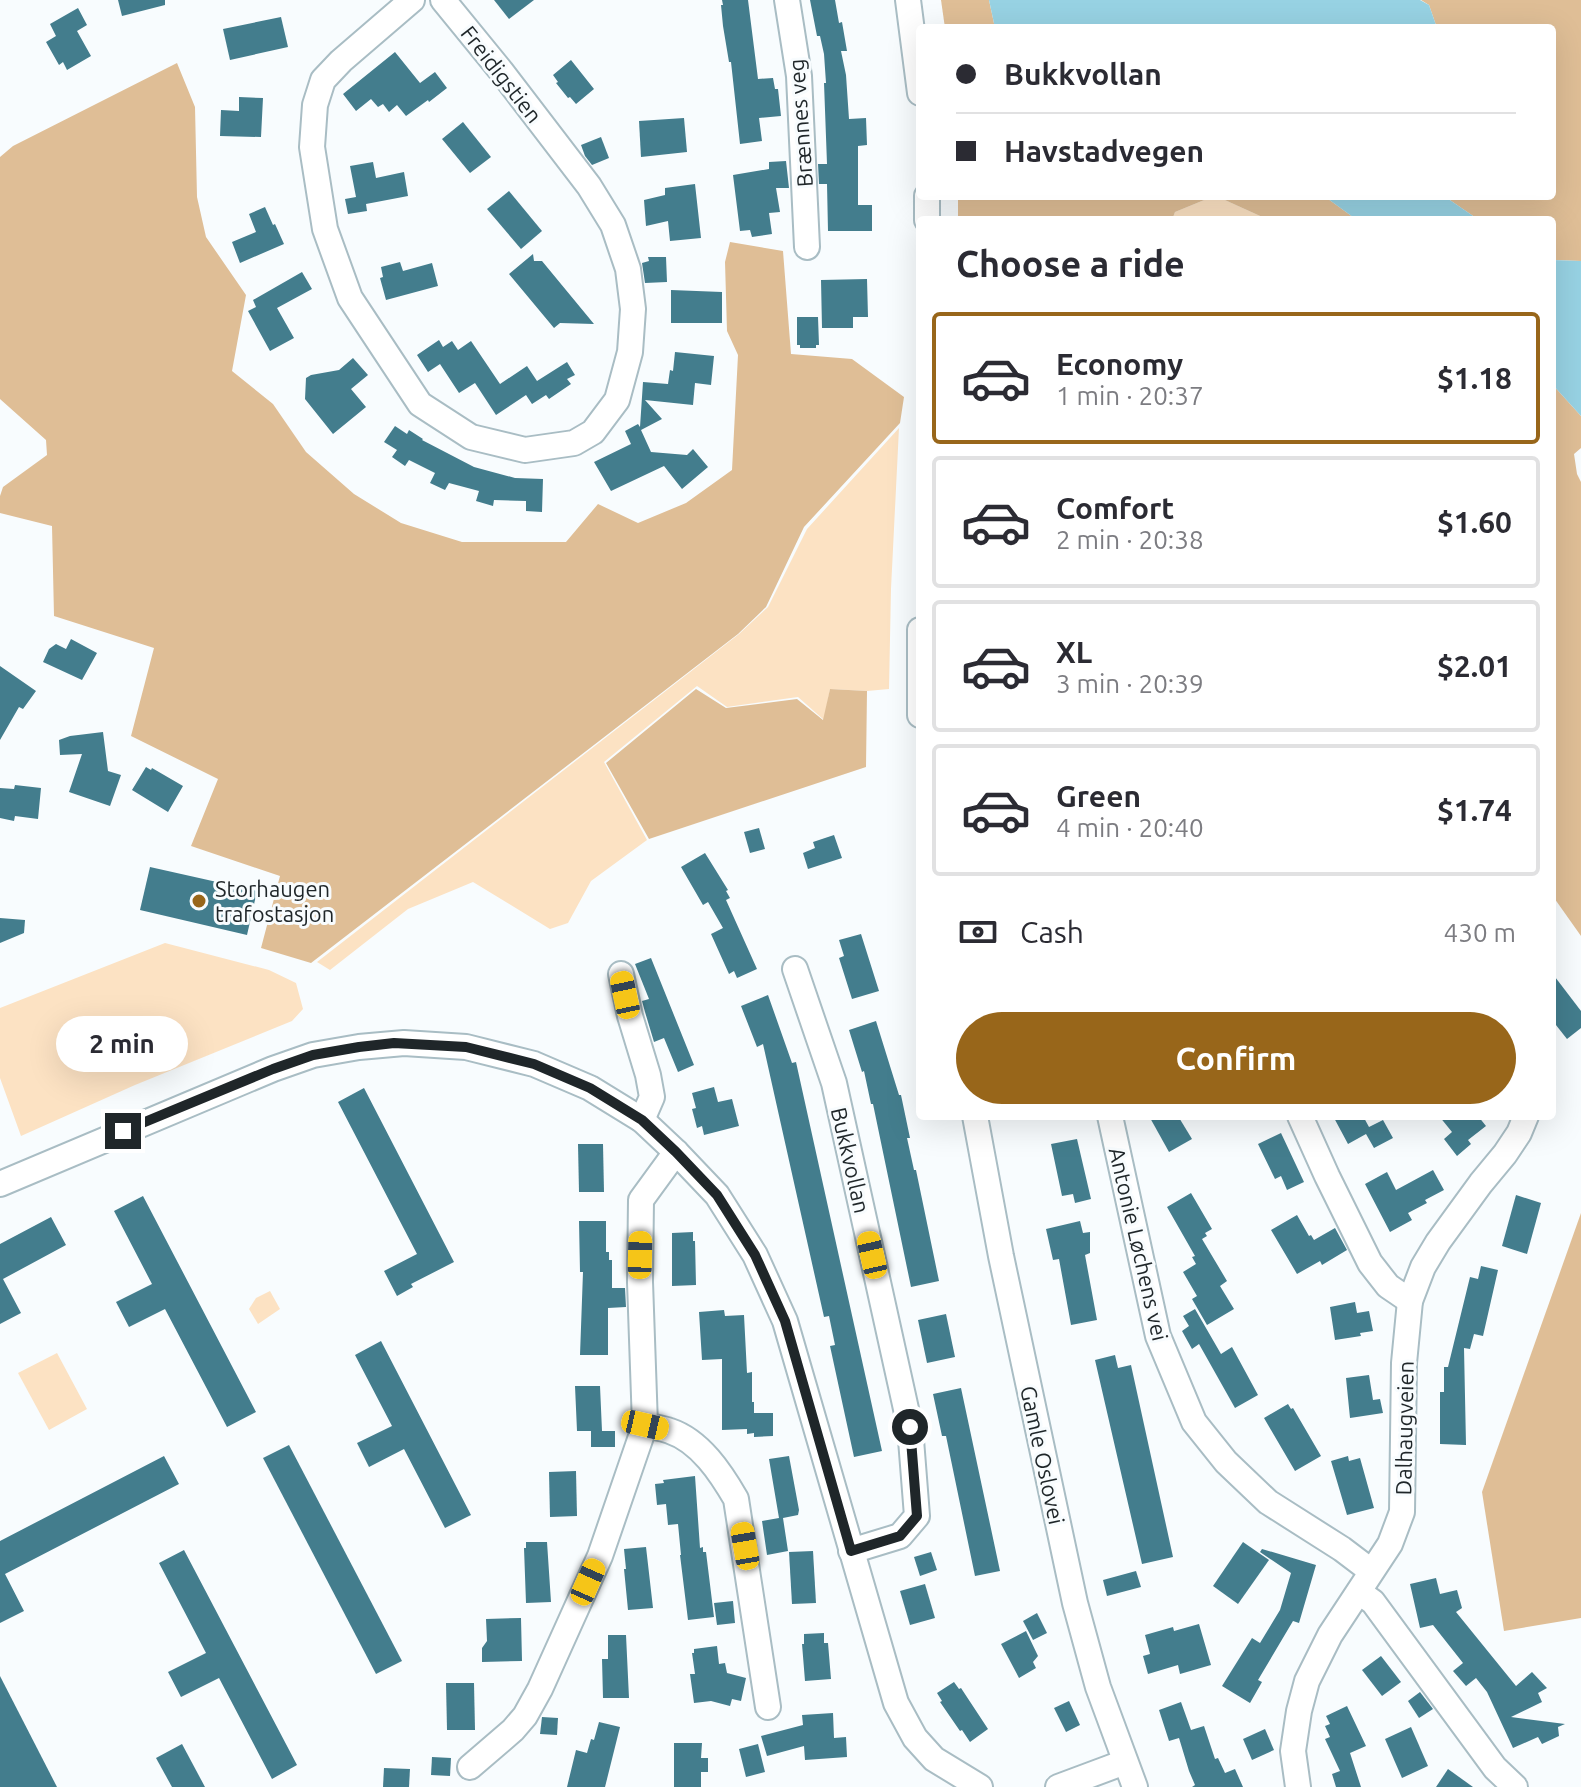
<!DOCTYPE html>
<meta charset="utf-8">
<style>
body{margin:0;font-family:Ubuntu,sans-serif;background:#f7f7f7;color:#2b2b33;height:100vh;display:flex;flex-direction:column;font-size:30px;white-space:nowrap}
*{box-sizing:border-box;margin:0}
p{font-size:26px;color:#7c7c81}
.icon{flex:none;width:44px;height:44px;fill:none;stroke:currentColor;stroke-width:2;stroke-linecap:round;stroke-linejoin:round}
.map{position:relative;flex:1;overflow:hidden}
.panel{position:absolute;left:916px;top:216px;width:640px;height:904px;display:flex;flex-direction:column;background:#fff;border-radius:8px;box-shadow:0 8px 32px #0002}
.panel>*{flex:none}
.banner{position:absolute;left:916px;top:24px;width:640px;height:176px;border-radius:8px;box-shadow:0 8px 32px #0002;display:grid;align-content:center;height:176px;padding:0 40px;background:#fff}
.end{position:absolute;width:36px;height:36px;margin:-18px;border:10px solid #1f2629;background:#fff;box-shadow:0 0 0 4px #fff}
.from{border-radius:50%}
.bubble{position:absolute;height:56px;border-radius:28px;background:#fff;box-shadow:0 8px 32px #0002;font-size:26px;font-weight:600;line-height:56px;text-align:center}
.car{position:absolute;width:24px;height:48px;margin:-24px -12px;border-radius:10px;box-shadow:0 0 6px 2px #0007;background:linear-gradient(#f5c518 24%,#345 0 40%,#f5c518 0 76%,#345 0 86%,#f5c518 0)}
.banner b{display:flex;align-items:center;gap:28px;height:76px;font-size:30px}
.banner b+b{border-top:2px solid #e1e1e2}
.banner i{width:20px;height:20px;background:#2b2b33}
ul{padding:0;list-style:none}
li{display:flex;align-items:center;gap:24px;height:132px;margin:0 16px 12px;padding:0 24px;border:4px solid #e1e1e2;border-radius:8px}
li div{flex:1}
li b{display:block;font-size:30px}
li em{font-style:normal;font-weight:600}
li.current{border-color:#98661a}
li>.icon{width:72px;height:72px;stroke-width:1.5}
h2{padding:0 40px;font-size:36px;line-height:96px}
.pay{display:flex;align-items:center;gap:20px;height:88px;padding:0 40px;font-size:30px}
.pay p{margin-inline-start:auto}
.action{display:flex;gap:16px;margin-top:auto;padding:16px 40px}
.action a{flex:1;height:92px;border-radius:48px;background:#98661a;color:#fff;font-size:32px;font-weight:600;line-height:92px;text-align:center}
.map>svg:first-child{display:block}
</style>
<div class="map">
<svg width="1581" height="1787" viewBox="0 0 1581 1787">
<rect width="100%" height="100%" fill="#f8fcfe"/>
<g fill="#fce2c3">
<path d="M1214 196H1216L1269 220H1172L1175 212Z"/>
<path d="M899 428 891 589 889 689 867 691 830 689 824 720 798 697 727 707 697 686 604 762 647 840 591 881 568 923 550 929 473 882 408 909 330 970 317 962 739 634 768 607 807 529Z"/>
<path d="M165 943 269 970 296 983 303 1009 292 1021 135 1085 21 1136 0 1078V1008Z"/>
<path d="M270 1291 280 1309 258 1324 249 1309 256 1298Z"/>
<path d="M57 1353 87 1409 49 1430 18 1373Z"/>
</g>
<g fill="#dfbe96">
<path d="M941 0H989L995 28H945Z"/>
<path d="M1421 0H1581V261L1552 260V220H1479L1444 196H1552V28H1437L1429 5Z"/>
<path d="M177 63 195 107 197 197 206 237 246 295 232 371 273 404 306 452 354 494 401 523 462 542H566L598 504 638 523 686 503 732 470 738 355 727 331 725 262 730 242 783 251 791 354 852 359 904 397 900 423 804 527 766 607 738 634 311 963 261 948 280 876 191 846 218 779 131 736 154 648 54 616 52 526 0 513V496L3 487 47 455 46 440 0 399V157L13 146Z"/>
<path d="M958 196H1214L1175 212 1172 220H958Z"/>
<path d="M1216 196H1324L1357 220H1269Z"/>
<path d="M1552 384 1581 416V448L1574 454 1577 474 1581 482V936L1552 895Z"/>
<path d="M696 689 726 708 797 699 823 720 830 689 867 691 866 767 649 839 606 763Z"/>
<path d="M1581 1213V1618L1504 1631 1482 1492Z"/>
</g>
<g fill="#97d2e3">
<path d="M989 0H1420L1429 5 1437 28H995Z"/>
<path d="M1324 196H1444L1479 220H1357Z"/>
<path d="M1552 260 1581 261V416L1552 384Z"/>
</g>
<g fill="#437d8d">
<path d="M118 0H165V5L122 16Z"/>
<path d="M494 0H534L509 19Z"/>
<path d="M722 0H748L758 79 773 78 775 89H778L781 116 759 118 762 141 740 144 731 62H729L723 26 721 5H723Z"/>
<path d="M810 0H835L839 23 842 22 847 51H841L846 75 849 119 866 118 867 145 858 146V205H872V231H828L827 184H819L818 164H827L824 83H826L824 54 820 36H817Z"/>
<path d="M78 8 87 25 77 31 91 56 67 70 63 62 59 65 46 42 56 36 50 24Z"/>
<path d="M281 17 288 47 230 60 223 29Z"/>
<path d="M395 52 420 83 435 72 447 88 429 102 428 100 406 116 397 105 389 112 383 104 378 107 371 99 356 111 343 94Z"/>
<path d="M571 60 594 89 576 104 570 97 568 98 556 83 558 82 553 75Z"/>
<path d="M239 97 263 98 261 137 220 136 221 110 239 111Z"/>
<path d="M684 118 687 152 641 157 639 121Z"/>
<path d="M463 122 491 157 470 173 442 139Z"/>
<path d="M601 137 609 158 592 165 585 156 581 145Z"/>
<path d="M786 161 789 188H776L780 212 769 213 772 234 752 237 750 230 740 231 733 175 769 169V162Z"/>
<path d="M373 162 376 178 404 172 408 196 366 204 367 211 348 214 345 199 356 197 350 166Z"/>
<path d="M695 184 701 238 670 241 668 221 646 226 644 200 665 195V188Z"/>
<path d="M509 191 542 231 521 249 487 209Z"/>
<path d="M265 207 273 225 275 224 284 244 240 263 232 242 256 232 249 214Z"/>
<path d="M533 254 534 261H542L594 324 560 323 554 328 509 274Z"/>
<path d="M648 257H666L667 282 645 283 642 263 649 261Z"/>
<path d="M400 262 403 271 432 263 438 286 386 300 380 278 383 277 381 267Z"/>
<path d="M302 272 312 289 277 308 294 338 270 351 248 311 256 307 253 300Z"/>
<path d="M867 279 868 317H853V328H822L821 280Z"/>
<path d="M671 290 722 292V323H671Z"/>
<path d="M797 317H818L819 345H816V348H800V345H797Z"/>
<path d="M439 340 443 347 452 341 458 350 471 341 500 384 527 366 537 381 567 362 575 375 567 379 571 384 549 399 546 395 532 404 526 395 496 415 475 383 459 393 440 364 428 372 417 355Z"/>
<path d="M675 352 714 356 711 385 695 383 693 405 645 400 662 419 641 430 651 452 687 455 693 449 708 467 682 489 664 466 611 491 594 462 631 444 625 431 638 424 640 427 643 382 668 384 670 370 673 371Z"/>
<path d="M353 358 368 375 351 389 366 407 333 434 305 399 306 378 311 375 339 370Z"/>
<path d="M395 426 407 434 409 430 423 439 422 440 474 467 515 478 543 479 542 512 526 511V501L494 500 493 506 476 501 479 491 449 483 445 490 430 483 435 473 409 460 405 466 392 457 397 450 384 442Z"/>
<path d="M71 639 97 653 82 680 43 662 49 649 56 644 66 649Z"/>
<path d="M0 666 36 691 23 709 19 707 0 740Z"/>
<path d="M103 732 108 771 121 775 110 806 69 792 82 754 60 755 59 740 70 736Z"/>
<path d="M146 767 151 770 152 768 183 786 168 812 132 790Z"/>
<path d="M15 785 41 788 38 819 15 816 14 821 0 818V788L14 789Z"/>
<path d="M759 828 765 849 750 853 744 832Z"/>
<path d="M834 835 842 858 808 869 803 853 815 848 813 842Z"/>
<path d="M705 853 728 890 726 891 730 898 726 900 757 969 737 978 734 971 729 974 711 934 723 928 708 902 703 905 681 867Z"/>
<path d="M150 867 257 891 247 935 140 910Z"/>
<path d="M0 918 25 920 24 933 0 943Z"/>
<path d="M861 934 879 991 852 999 839 958 844 956 839 940Z"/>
<path d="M651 958 694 1065 678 1072 664 1038 654 1042 645 1012 642 1001 649 999 635 964Z"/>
<path d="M1552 973 1581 1011V1028L1567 1039 1552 1020Z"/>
<path d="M768 995 792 1063 796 1062 882 1451 854 1457 830 1346 835 1345 829 1316 824 1317 763 1044 757 1047 741 1006Z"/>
<path d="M876 1021 899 1095H901L910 1138H907L914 1170H916L939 1281 911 1287 873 1104H871L864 1071 862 1072 849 1030Z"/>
<path d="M714 1087 718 1102 732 1099 739 1126 704 1135 702 1126 697 1128 692 1109 696 1108 692 1093Z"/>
<path d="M364 1088 454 1262 411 1284 413 1287 397 1296 384 1271 417 1254 338 1102Z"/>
<path d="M1149 1116H1178L1192 1139 1169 1152Z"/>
<path d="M1333 1116H1363L1369 1127 1383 1120 1393 1138 1374 1148 1366 1134 1348 1144Z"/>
<path d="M1439 1116H1478L1486 1126 1468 1140 1471 1144 1457 1156 1444 1139 1452 1132Z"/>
<path d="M1281 1133 1304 1182 1287 1190 1281 1176 1275 1179 1258 1144Z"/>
<path d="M1077 1139 1091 1199 1075 1203 1073 1194 1062 1196 1051 1144Z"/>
<path d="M578 1144H603L604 1192H579Z"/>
<path d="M1433 1170 1444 1190 1425 1200 1427 1203 1408 1213 1412 1220 1390 1232 1365 1184 1387 1172 1396 1190Z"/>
<path d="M1191 1193 1212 1229 1205 1233 1207 1236 1202 1239 1227 1281 1220 1286 1234 1309 1207 1325 1192 1299 1197 1296 1183 1272 1196 1264 1192 1257 1195 1256 1167 1207Z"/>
<path d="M1516 1195 1541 1203 1527 1254 1502 1246Z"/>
<path d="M143 1196 256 1412 227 1427 165 1309 129 1327 116 1302 152 1284 114 1211Z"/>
<path d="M1297 1215 1309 1236 1311 1235 1314 1240 1335 1228 1347 1250 1322 1265 1320 1261 1297 1274 1271 1230Z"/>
<path d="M51 1217 66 1245 3 1279 21 1313 0 1324V1244Z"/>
<path d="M579 1221H606V1252H609V1260H612V1288H625L626 1307 608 1308V1355H580L583 1272H580Z"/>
<path d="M1080 1221 1083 1233 1090 1232V1253L1085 1255 1097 1320 1071 1325 1059 1259 1053 1260 1046 1229Z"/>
<path d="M693 1232V1241H695L696 1285 672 1286V1233Z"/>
<path d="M1481 1266 1498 1270 1483 1336 1474 1334 1470 1349 1464 1348 1466 1445 1440 1444V1392H1444V1367H1448L1470 1277 1478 1279Z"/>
<path d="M1355 1302 1357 1313 1369 1311 1373 1331 1360 1333 1361 1336 1335 1340 1330 1307Z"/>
<path d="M1195 1309 1221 1354 1232 1347 1258 1395 1235 1408 1199 1344 1192 1349 1182 1331 1189 1326 1183 1316Z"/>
<path d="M724 1310 725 1316 744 1315 747 1373 752 1372V1402H754V1413H773V1436L754 1437V1433L747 1434V1429L722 1430V1359L702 1360 699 1312Z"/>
<path d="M946 1314 955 1357 927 1363 918 1320Z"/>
<path d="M381 1341 471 1515 445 1528 404 1449 369 1467 357 1443 392 1426 355 1355Z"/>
<path d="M1115 1355 1118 1368 1131 1365 1173 1557 1142 1564 1095 1360Z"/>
<path d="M1369 1375 1373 1400 1380 1399 1383 1413 1350 1418 1346 1378Z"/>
<path d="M575 1386H600L602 1431H594H615V1447H591V1431H577Z"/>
<path d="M961 1388 1000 1571 975 1576 946 1436H942L933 1394Z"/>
<path d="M1288 1404 1291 1409 1293 1408 1321 1456 1295 1471 1264 1418Z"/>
<path d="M289 1445 402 1661 376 1674 263 1458Z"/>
<path d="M164 1456 179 1484 5 1574 24 1611 0 1623V1541Z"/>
<path d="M789 1456 799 1510 798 1515 783 1518 788 1551 767 1555 762 1521 779 1518 769 1459Z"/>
<path d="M1348 1456 1349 1461 1360 1458 1374 1508 1347 1515 1331 1461Z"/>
<path d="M576 1471 577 1516 550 1517 549 1472Z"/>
<path d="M695 1476 700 1548 703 1547V1552H706L714 1617 688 1620 680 1555H681L678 1524 668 1525 666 1504 657 1505 655 1484 664 1483 663 1480Z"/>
<path d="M526 1542H547L551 1602 526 1603 524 1548H526Z"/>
<path d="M1243 1542 1269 1560 1238 1604 1213 1586Z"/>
<path d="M646 1547 653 1608 628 1610 624 1569H626L624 1549Z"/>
<path d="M1262 1549 1316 1565 1299 1623 1293 1621 1258 1680 1262 1682 1250 1703 1222 1686 1252 1638 1260 1643 1280 1610 1291 1573 1260 1552Z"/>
<path d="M184 1550 297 1765 272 1779 219 1678 181 1697 168 1672 206 1653 159 1563Z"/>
<path d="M813 1551 816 1603 792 1604 789 1552Z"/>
<path d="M931 1552 937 1570 920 1576 914 1557Z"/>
<path d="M1136 1571 1141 1587 1107 1596 1103 1580Z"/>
<path d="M1436 1578 1440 1594 1457 1590 1462 1608 1456 1612 1516 1686 1532 1672 1547 1688 1538 1693 1542 1702 1511 1717 1565 1724 1558 1727 1559 1736 1542 1744 1538 1737 1513 1748 1487 1692 1476 1678 1466 1686 1453 1671 1463 1663 1433 1625 1420 1628 1410 1584Z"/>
<path d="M925 1584 935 1618 910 1625 900 1591Z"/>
<path d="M733 1601 735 1623 717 1625 714 1603Z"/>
<path d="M1037 1613 1047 1633 1033 1640 1023 1621Z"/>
<path d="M521 1618 522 1661 482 1662V1648L487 1641 486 1619Z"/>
<path d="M1199 1624 1211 1665 1180 1674 1178 1665 1148 1674 1143 1656 1150 1654 1145 1635 1173 1627 1174 1631Z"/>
<path d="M1026 1631 1038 1656 1033 1662 1036 1668 1019 1678 1001 1644Z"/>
<path d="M824 1633V1643H828L831 1679 805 1681 802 1644H804V1634Z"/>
<path d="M608 1635H626L629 1698H603L602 1659H608Z"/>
<path d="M717 1646 719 1664 725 1663 727 1673 746 1678 741 1701 732 1699 730 1706 711 1701 694 1703 690 1674H695L692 1653H694V1649Z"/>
<path d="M1381 1656 1401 1682 1382 1696 1362 1670Z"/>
<path d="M0 1676 57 1787H0Z"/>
<path d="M954 1682 959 1689 961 1688 988 1729 970 1742 962 1730 960 1731 940 1702 942 1701 937 1693Z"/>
<path d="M446 1683H474L475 1730H447Z"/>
<path d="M1420 1692 1433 1709 1419 1718 1408 1701Z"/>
<path d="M1069 1701 1080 1725 1066 1732 1054 1708Z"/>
<path d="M1181 1702 1191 1730 1204 1726 1215 1759 1218 1758 1225 1773 1235 1769 1243 1787H1192L1195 1785 1189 1771 1179 1738 1169 1741 1159 1710Z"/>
<path d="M1347 1706 1366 1746 1350 1753 1361 1787H1336L1332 1774 1340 1771 1325 1739 1330 1737 1325 1726 1330 1724 1326 1716Z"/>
<path d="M833 1713 834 1738 846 1737 847 1757 805 1760 804 1746 767 1756 761 1736 803 1725 802 1715Z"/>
<path d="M542 1717 558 1718 557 1735 540 1734Z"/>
<path d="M599 1722 620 1727 605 1787H567L576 1750 587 1753 591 1739 594 1740Z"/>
<path d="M1411 1727 1428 1766 1402 1778 1385 1739Z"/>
<path d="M1265 1729 1274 1750 1252 1760 1243 1739Z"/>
<path d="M674 1743H702L701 1758H708V1772H701V1787H674Z"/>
<path d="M182 1744 205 1787H172L156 1758Z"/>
<path d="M758 1744 765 1772 746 1777 739 1749Z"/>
<path d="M432 1757 451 1758 450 1776 431 1775Z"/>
<path d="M384 1768 410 1769 409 1787H383Z"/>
<path d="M1448 1769 1473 1787H1436Z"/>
</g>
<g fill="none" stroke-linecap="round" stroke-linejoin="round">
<defs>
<g id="minor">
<path d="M412 0 341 61 323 80 315 105 312 147 325 229 350 298 420 404 471 437 525 450 574 443 593 432 617 400 630 352 633 309 628 269 613 225 589 186 501 71 443 0"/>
<path d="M787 0 799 76 807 247"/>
<path d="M908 0 920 93"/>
<path d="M927 196V220"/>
<path d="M920 630V715"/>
<path d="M795 969 834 1083 910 1427 917 1516 900 1536 851 1551"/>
<path d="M621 974 630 1016 648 1075 652 1097 642 1120"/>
<path d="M975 1116 1001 1256 1075 1603 1098 1687 1135 1787"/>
<path d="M1110 1116 1158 1336 1194 1422 1226 1462 1268 1502 1342 1549 1371 1571"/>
<path d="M1300 1116 1327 1176 1370 1263 1388 1286 1410 1301"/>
<path d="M0 1184 273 1069 313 1055 359 1047 404 1043 466 1047 534 1064 590 1088 642 1120 676 1152 717 1195 755 1255 785 1321 896 1703 915 1738 934 1759 980 1787"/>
<path d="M645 1425C653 1427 662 1428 670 1431 700 1441 721 1473 736 1499L768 1707"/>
<path d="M1359 1592 1373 1602 1495 1768 1515 1787"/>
<path d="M470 1767 513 1730 525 1716 540 1689 600 1556 645 1425 640 1282 641 1200 676 1152"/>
<path d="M1058 1787 1125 1762"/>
<path d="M1298 1787 1293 1751 1299 1711 1307 1681 1330 1635 1390 1544 1402 1512 1404 1363 1410 1301 1423 1267 1438 1242 1481 1183 1505 1154 1519 1133 1526 1116"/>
</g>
</defs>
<use href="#minor" stroke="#a9bdc4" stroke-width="28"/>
<use href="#minor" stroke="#fff" stroke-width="24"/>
</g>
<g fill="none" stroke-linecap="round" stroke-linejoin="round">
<path stroke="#1f2629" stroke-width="10" d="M123 1131 273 1069 313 1055 359 1047 394 1043 466 1047 534 1064 590 1088 642 1120 676 1152 717 1195 755 1255 785 1321 851 1551 900 1536 917 1516 910 1427"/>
</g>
<circle fill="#98661a" stroke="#f8fcfe" stroke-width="3" cx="199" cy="901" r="8"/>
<g text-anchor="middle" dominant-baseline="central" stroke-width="6" stroke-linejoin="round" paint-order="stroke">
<g font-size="22" fill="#1f2629" stroke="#f8fcfe">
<text transform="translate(502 74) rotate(52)">Freidigstien</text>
<text transform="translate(800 123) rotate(-94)">Brænnes veg</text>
<text transform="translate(851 1160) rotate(77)">Bukkvollan</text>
<text transform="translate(1139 1244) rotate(77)">Antonie Løchens vei</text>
<text transform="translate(1404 1428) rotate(-89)">Dalhaugveien</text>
<text transform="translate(1043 1455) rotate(78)">Gamle Oslovei</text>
</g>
<g font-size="22" fill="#1f2629" stroke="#f8fcfe" text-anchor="start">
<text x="215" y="888">Storhaugen<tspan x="215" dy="25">trafostasjon</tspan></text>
</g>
</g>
</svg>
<i class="end from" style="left:910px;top:1427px"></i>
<i class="end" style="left:123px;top:1131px"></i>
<div class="bubble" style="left:56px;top:1016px;width:132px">2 min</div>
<i class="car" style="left:625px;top:995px;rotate:348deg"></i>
<i class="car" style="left:640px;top:1255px;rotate:1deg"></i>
<i class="car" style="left:872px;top:1255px;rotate:347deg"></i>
<i class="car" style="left:645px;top:1425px;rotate:103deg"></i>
<i class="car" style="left:745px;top:1546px;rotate:350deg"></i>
<i class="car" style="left:588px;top:1582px;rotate:24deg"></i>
<div class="banner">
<b><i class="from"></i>Bukkvollan</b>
<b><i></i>Havstadvegen</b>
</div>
<section class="panel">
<h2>Choose a ride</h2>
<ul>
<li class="current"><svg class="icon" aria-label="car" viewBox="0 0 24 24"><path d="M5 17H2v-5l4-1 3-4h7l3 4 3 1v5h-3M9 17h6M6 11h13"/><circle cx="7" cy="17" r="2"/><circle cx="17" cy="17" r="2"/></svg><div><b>Economy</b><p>1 min · 20:37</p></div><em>$1.18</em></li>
<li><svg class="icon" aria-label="car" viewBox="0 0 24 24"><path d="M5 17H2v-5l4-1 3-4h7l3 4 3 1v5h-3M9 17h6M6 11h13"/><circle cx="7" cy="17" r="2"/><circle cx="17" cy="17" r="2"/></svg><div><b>Comfort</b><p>2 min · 20:38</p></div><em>$1.60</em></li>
<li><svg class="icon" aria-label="car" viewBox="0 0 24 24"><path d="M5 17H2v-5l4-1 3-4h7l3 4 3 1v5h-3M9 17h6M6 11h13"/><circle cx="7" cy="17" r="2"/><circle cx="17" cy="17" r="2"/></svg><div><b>XL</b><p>3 min · 20:39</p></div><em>$2.01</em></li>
<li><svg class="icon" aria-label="car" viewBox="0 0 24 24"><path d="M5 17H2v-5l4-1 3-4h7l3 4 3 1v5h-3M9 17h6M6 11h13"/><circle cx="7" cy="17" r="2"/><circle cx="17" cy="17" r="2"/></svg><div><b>Green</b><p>4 min · 20:40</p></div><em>$1.74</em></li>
</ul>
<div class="pay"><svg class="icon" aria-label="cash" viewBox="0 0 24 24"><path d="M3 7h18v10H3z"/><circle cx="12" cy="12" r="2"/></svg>Cash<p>430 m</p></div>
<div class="action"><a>Confirm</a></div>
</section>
</div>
